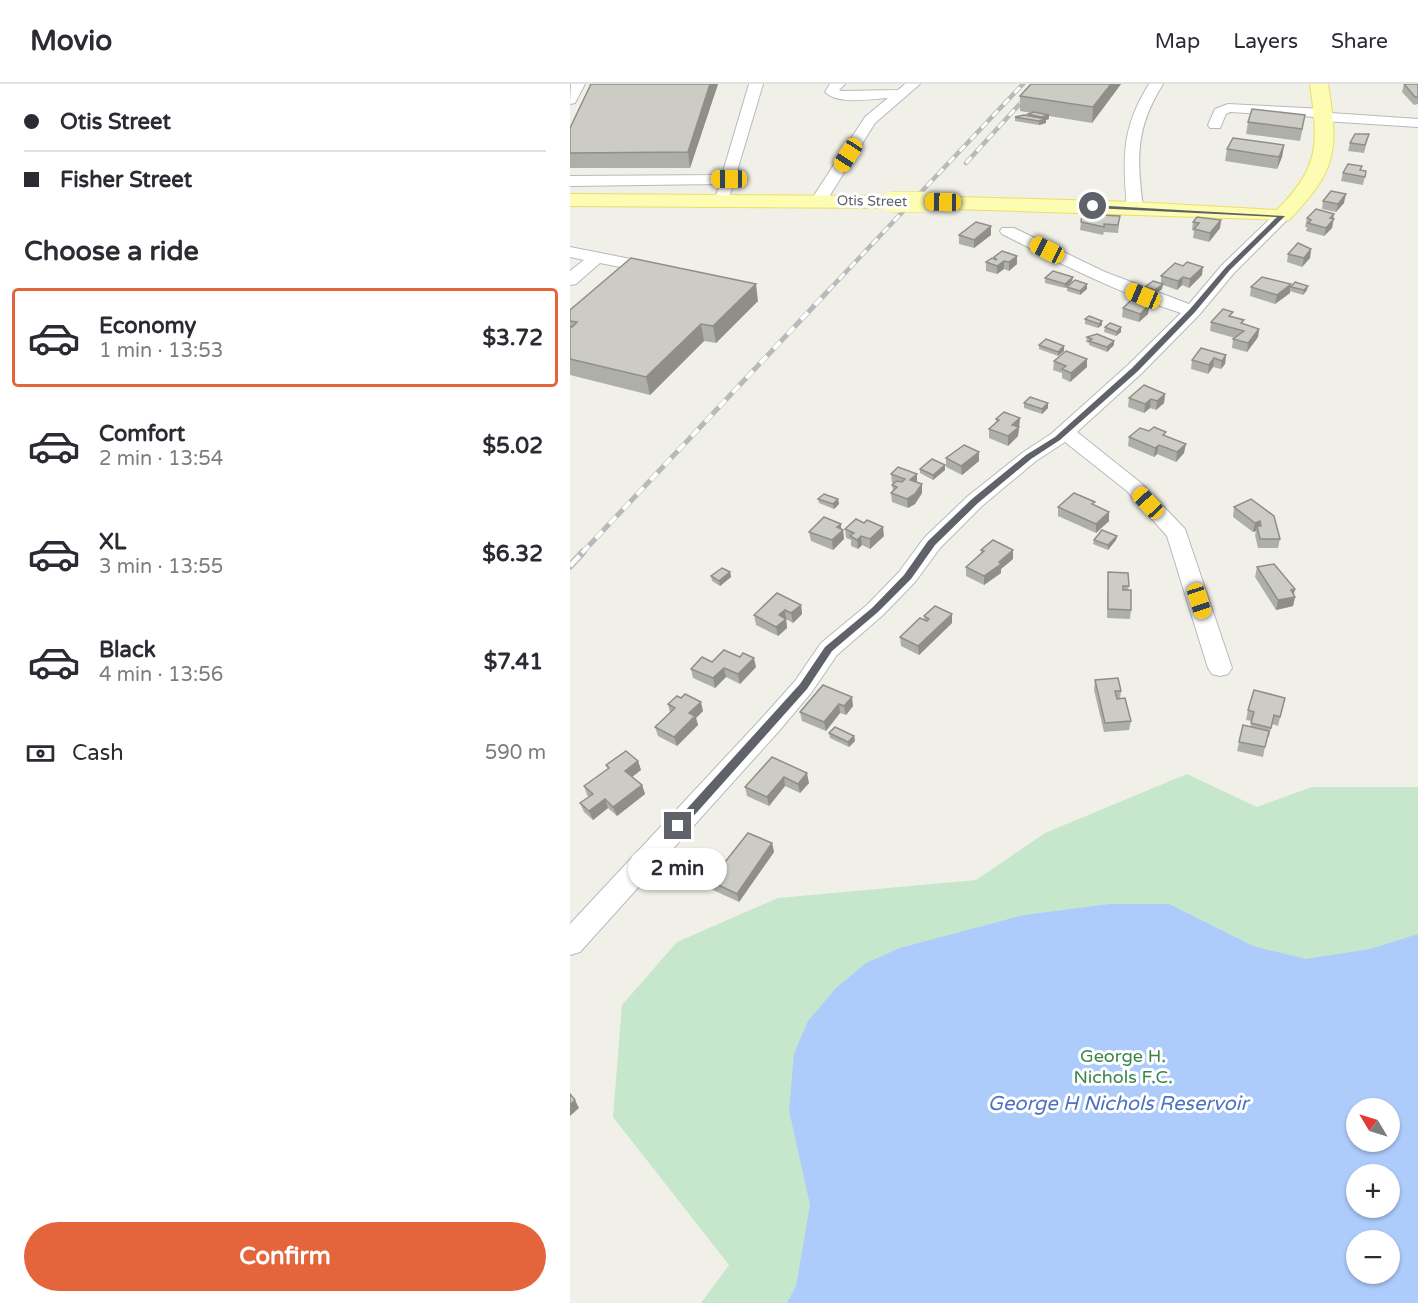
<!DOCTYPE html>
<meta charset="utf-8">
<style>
body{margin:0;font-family:"Varela Round",sans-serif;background:#f2f2f3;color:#2b2b33;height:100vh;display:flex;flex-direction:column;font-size:22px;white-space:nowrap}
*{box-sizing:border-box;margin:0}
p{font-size:20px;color:#7c7c81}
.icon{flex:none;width:33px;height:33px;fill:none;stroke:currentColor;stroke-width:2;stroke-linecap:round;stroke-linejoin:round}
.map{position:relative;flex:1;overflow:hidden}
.sheet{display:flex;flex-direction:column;background:#fff;width:570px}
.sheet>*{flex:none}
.hud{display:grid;align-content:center;height:132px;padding:0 24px;background:#fff}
.needle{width:39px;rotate:308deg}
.fabs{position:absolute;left:776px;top:1014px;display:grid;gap:12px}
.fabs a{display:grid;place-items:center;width:54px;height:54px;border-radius:50%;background:#fff;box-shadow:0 2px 4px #0004;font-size:30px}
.end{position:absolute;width:27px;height:27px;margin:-14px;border:8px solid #5f6268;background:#fff;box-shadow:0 0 0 3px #fff}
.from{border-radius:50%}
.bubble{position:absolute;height:42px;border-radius:21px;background:#fff;box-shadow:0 2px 4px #0004;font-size:20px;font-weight:700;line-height:42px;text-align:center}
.car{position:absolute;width:18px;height:36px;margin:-18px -9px;border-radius:8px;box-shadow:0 0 4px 2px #0007;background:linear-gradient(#f5c518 24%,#345 0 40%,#f5c518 0 76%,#345 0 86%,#f5c518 0)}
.hud b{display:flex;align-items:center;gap:21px;height:57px;font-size:22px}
.hud b+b{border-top:2px solid #e1e1e2}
.hud i{width:15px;height:15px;background:#2b2b33}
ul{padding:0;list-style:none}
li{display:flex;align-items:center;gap:18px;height:99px;margin:0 12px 9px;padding:0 12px;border:3px solid transparent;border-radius:6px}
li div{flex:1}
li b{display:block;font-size:22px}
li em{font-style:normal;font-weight:700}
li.on{border-color:#e4653b}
li>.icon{width:54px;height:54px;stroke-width:1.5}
h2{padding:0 24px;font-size:27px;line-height:72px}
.pay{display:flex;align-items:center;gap:15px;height:66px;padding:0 24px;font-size:22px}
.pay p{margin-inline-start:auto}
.cta{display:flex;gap:12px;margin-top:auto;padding:12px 24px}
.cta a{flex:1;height:69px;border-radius:36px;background:#e4653b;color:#fff;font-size:24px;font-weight:700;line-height:69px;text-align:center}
header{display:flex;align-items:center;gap:36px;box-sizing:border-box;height:84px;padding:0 30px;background:#fff;border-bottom:2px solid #e1e1e2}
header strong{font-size:28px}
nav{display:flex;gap:33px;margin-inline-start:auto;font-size:21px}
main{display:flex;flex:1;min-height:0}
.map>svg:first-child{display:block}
</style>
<header>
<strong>Movio</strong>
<nav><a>Map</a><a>Layers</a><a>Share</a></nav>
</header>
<main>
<section class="sheet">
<div class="hud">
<b><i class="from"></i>Otis Street</b>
<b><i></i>Fisher Street</b>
</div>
<h2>Choose a ride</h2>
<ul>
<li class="on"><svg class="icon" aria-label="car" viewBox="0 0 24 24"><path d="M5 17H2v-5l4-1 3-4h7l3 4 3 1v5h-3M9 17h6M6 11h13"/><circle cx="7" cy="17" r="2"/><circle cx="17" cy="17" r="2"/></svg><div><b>Economy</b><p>1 min · 13:53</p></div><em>$3.72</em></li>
<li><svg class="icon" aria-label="car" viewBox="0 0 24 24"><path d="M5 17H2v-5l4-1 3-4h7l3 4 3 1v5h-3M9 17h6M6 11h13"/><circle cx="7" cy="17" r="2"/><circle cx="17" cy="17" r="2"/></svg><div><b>Comfort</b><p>2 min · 13:54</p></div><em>$5.02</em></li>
<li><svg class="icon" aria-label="car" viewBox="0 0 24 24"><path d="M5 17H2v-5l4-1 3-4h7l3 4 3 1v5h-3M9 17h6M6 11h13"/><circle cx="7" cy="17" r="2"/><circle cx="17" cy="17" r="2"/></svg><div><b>XL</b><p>3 min · 13:55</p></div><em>$6.32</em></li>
<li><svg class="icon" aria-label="car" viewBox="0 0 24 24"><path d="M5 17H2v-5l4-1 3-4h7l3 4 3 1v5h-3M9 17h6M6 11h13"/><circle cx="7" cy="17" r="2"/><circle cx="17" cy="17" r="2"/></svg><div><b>Black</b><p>4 min · 13:56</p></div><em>$7.41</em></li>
</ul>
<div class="pay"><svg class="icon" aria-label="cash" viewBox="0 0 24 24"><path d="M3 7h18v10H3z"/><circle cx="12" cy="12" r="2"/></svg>Cash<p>590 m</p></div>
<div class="cta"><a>Confirm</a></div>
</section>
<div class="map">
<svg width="848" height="1219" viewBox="0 0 848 1219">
<rect width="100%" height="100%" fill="#f1f0e8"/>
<path fill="#c6e7cc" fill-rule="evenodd" d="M617 690 687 723 742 703H848V1219H131L159 1181 43 1033 52 921 107 858 208 814 406 796 475 749ZM786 1024H819V1058H786ZM786 1090H819V1124H786ZM786 1156H819V1190H786Z"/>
<path fill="#adccfc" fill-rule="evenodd" d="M540 820H599L683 862 736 875 800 865 848 850V1219H217L226 1202 240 1121 219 1026 224 970 238 937 266 904 296 879 330 864 454 831ZM786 1024H819V1058H786ZM786 1090H819V1124H786ZM786 1156H819V1190H786Z"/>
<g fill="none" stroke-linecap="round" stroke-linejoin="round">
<defs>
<g id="minor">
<path d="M1 0H15L5 19 0 20Z"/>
<path d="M179 0H193L159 114 154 116 146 111 150 100 0 102V92L152 91Z"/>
<path d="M260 0H275L269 6 272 7 328 6 335 0H350L305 39 257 116 249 121 241 116 295 33 318 14C300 15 268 21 255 8Z"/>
<path d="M579 0H593C565 45 567 73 573 124L565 129 557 124C553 73 551 45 579 0Z"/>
<path d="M658 20 754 25 761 29 848 35V43L754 37 747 33 660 28 656 30 650 44H640L638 41 645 25Z"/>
<path d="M712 127 718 129 720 132 718 135 664 189 629 231 572 289 507 348 571 399 615 445 662 584 658 590 650 592 642 590 638 584 597 452 557 407 495 358 466 377 412 422 370 464 345 498 313 531 267 571 241 609 209 647 10 868 0 871V840L191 635 225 597 251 559 297 521 329 488 354 454 398 412 452 369 481 350 558 281 611 229C549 209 491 180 432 150L430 147 432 144H444L535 188 619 220 652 181 706 129Z"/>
<path d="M0 163 86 180 94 185 86 190 30 179 6 200 0 201V187L14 176 0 173Z"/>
</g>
<g id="major">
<path d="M740 0H758C769 67 767 86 719 136L354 124 347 122 344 118 347 114 354 112 565 118 707 126C751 81 748 59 740 0Z"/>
<path d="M0 110 321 112 328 114 331 118 328 122 321 124 0 122Z"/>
</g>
</defs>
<use href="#minor" stroke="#b8b9be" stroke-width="2"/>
<use href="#major" stroke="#edde65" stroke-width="2"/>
<use href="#minor" fill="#fff" fill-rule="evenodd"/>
<use href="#major" fill="#fcfcb2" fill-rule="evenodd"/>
<defs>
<g id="rail-far2">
<path d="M396 79 468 0"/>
<path d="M258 207 453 0"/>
</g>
<path id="rail-far1" d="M12 469 259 206"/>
<path id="rail" d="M0 482 13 468"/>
</defs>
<use href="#rail-far2" stroke="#b8b9b9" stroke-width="4.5"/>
<use href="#rail-far1" stroke="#b8b9b9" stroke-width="5"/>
<use href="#rail" stroke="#b8b9b9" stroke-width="7"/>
<use href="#rail-far2" stroke="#fff" stroke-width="3" stroke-dasharray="8" stroke-linecap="butt"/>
<use href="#rail-far1" stroke="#fff" stroke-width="4" stroke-dasharray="10" stroke-linecap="butt"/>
<use href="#rail" stroke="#fff" stroke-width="4.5" stroke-dasharray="14" stroke-linecap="butt"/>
<defs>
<path id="major-bridge" d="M321 118H354"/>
</defs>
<use href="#major-bridge" stroke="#edde65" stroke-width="21" stroke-linecap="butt"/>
<use href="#major-bridge" stroke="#fcfcb2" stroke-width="20"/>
</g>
<g fill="#afafa9">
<path d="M148 0 120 84H0V44Z"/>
<path d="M461 0H551L522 39 479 32V35L476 36V39L469 41 445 37V33L458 32V30L462 29 450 27V12Z"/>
<path d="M834 0H848V20L844 21 832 8Z"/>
<path d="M678 38 733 43 730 57 676 50Z"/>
<path d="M799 50 794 69 778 67 780 59Z"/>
<path d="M714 61 712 73 707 85 655 77 657 65Z"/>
<path d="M790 86 796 87 793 101 771 97 773 89Z"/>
<path d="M753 117 774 119 766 128 752 125Z"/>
<path d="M737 134 763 135H764L762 144 754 152 736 147 737 143H735Z"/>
<path d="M651 136 650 144 639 158 623 154 624 147 622 146 623 138Z"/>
<path d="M511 138 549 141 548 149 534 148 533 151 510 146Z"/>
<path d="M389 151H421L404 164 389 160Z"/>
<path d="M741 165 740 174 732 183 717 178 718 170Z"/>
<path d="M424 173 447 180 439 187 434 185 427 190 416 187V178L424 175Z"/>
<path d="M632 191 619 204 612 201 607 206 593 201 592 205 584 211 574 207 575 203 591 199V192Z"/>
<path d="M503 193 502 197 495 204 475 199V194Z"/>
<path d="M517 200V205L510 211 497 207V203Z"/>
<path d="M681 203 720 209 705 220 680 212Z"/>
<path d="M721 203 737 206 733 211 720 207Z"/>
<path d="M580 214 578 230 569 238 552 233 553 224Z"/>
<path d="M188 217 146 259 134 257 80 311 0 291V226Z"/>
<path d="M662 233 673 240 689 245 688 253 677 268 662 264 663 255 665 254 640 247 641 238Z"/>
<path d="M515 235 532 241 528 244 515 240Z"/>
<path d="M535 243H551V248L546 252 534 248Z"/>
<path d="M517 253 544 257V261L537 268 519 261V259L516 258Z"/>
<path d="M469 261 494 267 488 272 469 265Z"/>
<path d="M656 271 655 280 651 285 643 283 638 290 621 285 622 276Z"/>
<path d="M517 275V283L500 298 492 294V289L483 286 484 277Z"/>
<path d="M595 310 594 319 586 326 580 324 574 329 558 323 559 314Z"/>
<path d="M454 319 478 324 472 330 454 324Z"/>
<path d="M450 334 448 352 438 362 419 354V345L426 339V335Z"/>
<path d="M579 347 596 352 614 369 606 378 587 370 584 373 558 362 559 353Z"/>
<path d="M376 374 409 377 392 391 376 383Z"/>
<path d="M375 381V386L363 396 350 389V385Z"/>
<path d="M321 390H347V399L352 409 345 420 338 424 322 418 321 409 323 407 322 401 324 400 322 399Z"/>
<path d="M248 415H268L269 420 264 425 249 419Z"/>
<path d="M681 415 710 455 708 464H688L685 451 686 447 683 448 663 433 664 423Z"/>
<path d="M488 423 539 437 526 449 488 432Z"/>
<path d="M271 445 273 446 274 455 263 466 241 457 239 448Z"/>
<path d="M275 445 314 452 300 465 292 461 288 465 281 462V456L276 454Z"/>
<path d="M547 452 546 456 538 466 523 460 524 456Z"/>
<path d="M411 466H443V475L431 485V489L414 501 396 492V483L411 469Z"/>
<path d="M687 483 725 505 724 510 725 513 723 522 706 526 685 493Z"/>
<path d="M160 488 161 493 150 502 142 497 141 492Z"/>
<path d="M538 488 559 502 558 506 561 526 560 535 537 534Z"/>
<path d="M231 521 232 530 223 539 216 535 217 544 208 552 186 541 184 531Z"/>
<path d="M354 532 382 539 349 571 331 562 330 553 354 536Z"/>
<path d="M142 578 186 583 170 600 156 593 145 604 123 594 121 585Z"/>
<path d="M525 596 551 607 550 615 561 637 559 646 534 648 524 606Z"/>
<path d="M253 601 283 622 276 631 270 629 256 647 232 637 230 628Z"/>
<path d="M111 614 133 627 126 634 128 641 107 662 88 652 85 643 100 629 98 620Z"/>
<path d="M715 614 708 642 702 640 699 653H697L693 673 667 667 673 641 680 643 682 637 676 636 678 626Z"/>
<path d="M259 649 284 652 285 657 279 663 260 654Z"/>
<path d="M202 673 239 699 230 709 215 702 199 722 177 712 175 703Z"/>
<path d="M68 677 71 686 62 693 72 701 75 710 47 732 38 724 23 736 14 728 10 719 19 713 17 711 14 702 38 685 36 681Z"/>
<path d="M202 759 204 768 169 818 143 806 140 797Z"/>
</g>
<g fill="#8f8e89">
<path d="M140 0H148L120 84 118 68Z"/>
<path d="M541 0H551L522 39 523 23Z"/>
<path d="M479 31V35L476 36V39L469 41V37L471 36V33Z"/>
<path d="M714 61 712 73 707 85 709 73Z"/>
<path d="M776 110 774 119 766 128 768 120Z"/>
<path d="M764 130 762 144 754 152 756 144 760 134Z"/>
<path d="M651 136 650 144 639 158 640 149Z"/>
<path d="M421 142V151L404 164V156Z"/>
<path d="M741 165 740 174 732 183 734 174Z"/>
<path d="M447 172V180L439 187V178Z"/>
<path d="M434 177V185L427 190V182Z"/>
<path d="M633 183 632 191 619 204 620 195Z"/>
<path d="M503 193 502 197 495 204V200Z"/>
<path d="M613 193 612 201 607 206 608 197Z"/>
<path d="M186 200 188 217 146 259 143 242Z"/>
<path d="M517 200V205L510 211V207Z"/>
<path d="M593 200 592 205 584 211 585 206Z"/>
<path d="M721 200 720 209 705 220 707 211Z"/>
<path d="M738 202 737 206 733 211 734 206Z"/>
<path d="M580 214 578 230 569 238 570 230 574 219Z"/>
<path d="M532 237V241L528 244 529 240Z"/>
<path d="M131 240 134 257 80 311 76 293Z"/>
<path d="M551 243V248L546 252 547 248Z"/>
<path d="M689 245 688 253 677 268 678 259Z"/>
<path d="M544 257V261L537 268V263Z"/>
<path d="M494 262V267L488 272V268Z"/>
<path d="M656 271 655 280 651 285 652 277Z"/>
<path d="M644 274 643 283 638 290 639 281Z"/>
<path d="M517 275V283L500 298 501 289Z"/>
<path d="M595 310 594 319 586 326 587 317Z"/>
<path d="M581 315 580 324 574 329 575 320Z"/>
<path d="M478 319V324L472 330V325Z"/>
<path d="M450 334 448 352 438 362V352L442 341Z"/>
<path d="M616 360 614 369 606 378 607 368Z"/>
<path d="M589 361 587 370 584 373 585 364Z"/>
<path d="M409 368V377L392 391 391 382Z"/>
<path d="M375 381V386L363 396V391Z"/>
<path d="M347 390V399L340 396Z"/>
<path d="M352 400V409L345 420 338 424 337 415Z"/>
<path d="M268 415 269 420 264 425 263 420Z"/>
<path d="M539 428V437L526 449V440Z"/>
<path d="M690 437 688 446 687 442 686 447 683 448 685 439Z"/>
<path d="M271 440V447L273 446 274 455 263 466 262 456 267 443Z"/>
<path d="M313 443 314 452 300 465V455Z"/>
<path d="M291 452 292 461 288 465 287 456Z"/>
<path d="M547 452 546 456 538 466V461Z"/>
<path d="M443 466V475L431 485V489L414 501V492Z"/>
<path d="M160 488 161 493 150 502 149 497Z"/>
<path d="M725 505 723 513H725L723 522 706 526 708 516 721 506Z"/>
<path d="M231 521 232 530 223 539 221 529Z"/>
<path d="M215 526 217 544 208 552 206 543 209 531Z"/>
<path d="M382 530V539L349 571 348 562Z"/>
<path d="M184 574 186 583 170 600 168 590Z"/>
<path d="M154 584 156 593 145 604 143 594Z"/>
<path d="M282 613 283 622 276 631 274 622Z"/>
<path d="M131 618 133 627 126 634 128 641 107 662 104 653 119 629Z"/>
<path d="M269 620 270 629 256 647 254 638Z"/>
<path d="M284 652 285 657 279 663 278 658Z"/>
<path d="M68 677 71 686 58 696 55 687Z"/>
<path d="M237 689 239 699 230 709 228 700Z"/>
<path d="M214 693 215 702 199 722 197 713Z"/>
<path d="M72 701 75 710 47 732 43 723Z"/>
<path d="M35 715 38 724 23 736 19 727Z"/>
<path d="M202 759 204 768 169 818 167 810Z"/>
<path d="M5 1016 9 1024 0 1032V1021Z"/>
</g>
<g fill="#cccbc4" stroke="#8f8e89" stroke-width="1.5">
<path d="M21 0H140L118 68 0 69V44Z"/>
<path d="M461 0H541L523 23 450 12Z"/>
<path d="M834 0H848V13H845Z"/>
<path d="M682 25 735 31 732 45 678 38Z"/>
<path d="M464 28 479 31 471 33 458 30Z"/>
<path d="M454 31 476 35 469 37 445 33Z"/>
<path d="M785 50H799L795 61 780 59Z"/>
<path d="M663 54 714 61 709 73 657 65Z"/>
<path d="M778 80 792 82 790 86 796 87 795 93 773 89Z"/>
<path d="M761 107 776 110 768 120 753 117Z"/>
<path d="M746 125 764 130 760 134 764 135 756 144 738 139 741 136 737 134Z"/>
<path d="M512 130 550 132 548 141 534 140V143L511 138Z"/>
<path d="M627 133 651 136 640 149 624 145 629 139 623 138Z"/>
<path d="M406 138 421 142 404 156 389 151Z"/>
<path d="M728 159 741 165 734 174 718 170Z"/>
<path d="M432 167 447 172 439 178 434 177 427 182 416 178 422 174 427 176 424 173Z"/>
<path d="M61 174 186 200 143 242 131 240 76 293 0 275V242L2 243 7 238 0 237V226Z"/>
<path d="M617 178 633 183 620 195 613 193 608 197 591 192 605 179 613 182Z"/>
<path d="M483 187 503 193 495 200 475 194Z"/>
<path d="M692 193 721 200 707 211 681 203Z"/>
<path d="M505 196 517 200 510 207 497 203Z"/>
<path d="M583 197 593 200 585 206 575 203Z"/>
<path d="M725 198 738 202 734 206 721 203Z"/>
<path d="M568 210 580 214 574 219 579 221 570 230 553 224Z"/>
<path d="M653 225 663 228 659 232 674 236 671 239 689 245 678 259 663 255 674 247 641 238Z"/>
<path d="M519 232 532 237 529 240 515 235Z"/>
<path d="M540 239 551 243 547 248 535 243Z"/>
<path d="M527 250 544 257 537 263 519 257 522 255 517 253Z"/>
<path d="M476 255 494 262 488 268 469 261Z"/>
<path d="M631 264 656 271 652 277 644 274 639 281 622 276Z"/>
<path d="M496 267 517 275 501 289 492 285 496 282 484 277Z"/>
<path d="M574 301 595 310 587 317 581 315 575 320 559 314Z"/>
<path d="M460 313 478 319 472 325 454 319Z"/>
<path d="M434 328 450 334 442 341 449 343 438 352 419 345 429 336 426 335Z"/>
<path d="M584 343 596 348 593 351 616 360 607 368 589 361 585 364 559 353 570 344 579 347Z"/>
<path d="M394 361 409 368 391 382 376 374Z"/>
<path d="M362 375 375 381 363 391 350 385Z"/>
<path d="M328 383 347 390 340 396 352 400 345 410 337 415 321 409 327 403 322 401 327 397 332 398 335 395 321 390Z"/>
<path d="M504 409 525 418 522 420 539 428 526 440 488 423Z"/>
<path d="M254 410 268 415 263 420 248 415Z"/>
<path d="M681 415 704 432 710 455H690L687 442H691L690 437 685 439 664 423Z"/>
<path d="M254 433 271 440 267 443 273 446 262 456 239 448Z"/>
<path d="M286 435 294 439 297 436 313 443 300 455 291 452 287 456 280 452 284 449 275 445Z"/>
<path d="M532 446 547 452 538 461 524 456Z"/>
<path d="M423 456 443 466 429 478 431 480 414 492 396 483 414 467 411 466Z"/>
<path d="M704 480 725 505 721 506 725 513 708 516 687 483Z"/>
<path d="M152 484 160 488 149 497 141 492Z"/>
<path d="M538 488 558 489 559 502H553V506H561V526L538 525Z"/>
<path d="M207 509 231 521 221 529 215 526 209 531 216 535 206 543 184 531Z"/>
<path d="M365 522 382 530 348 562 330 553 350 534 357 537 359 535 354 532Z"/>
<path d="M154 566 170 573 173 569 184 574 168 590 154 584 143 594 121 585 132 573 142 578Z"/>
<path d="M548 594 551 607H545L547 615 555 614 561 637 535 639 525 596Z"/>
<path d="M253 601 282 613 274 622 269 620 254 638 230 628Z"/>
<path d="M684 606 715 614 710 633 704 631 701 644 681 639 684 628 678 626Z"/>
<path d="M115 610 131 618 119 629 125 632 104 653 85 643 105 624 98 620 107 612 111 614Z"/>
<path d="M673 641 699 647 695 663 669 658Z"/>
<path d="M265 643 284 652 278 658 259 649Z"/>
<path d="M56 667 68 677 55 687 72 701 43 723 35 715 19 727 10 719 23 710 14 702 39 684 36 681Z"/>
<path d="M202 673 237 689 228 700 214 693 197 713 175 703Z"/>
<path d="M178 749 202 759 167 810 140 797Z"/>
<path d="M0 1010 5 1016 0 1021Z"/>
</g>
<path fill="#5f6268" d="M521 121 715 132 660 186 625 228 568 287 490 356 461 375 408 419 365 461 341 495 308 528 262 567 237 605 112 745H104V739L230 600 255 563 302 524 334 491 358 457 402 415 456 371 485 353 562 284 620 225 656 183 707 133 523 124Z"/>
<g text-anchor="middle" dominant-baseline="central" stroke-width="6" stroke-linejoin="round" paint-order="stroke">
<g font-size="14" fill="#5f6268" stroke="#fff">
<text transform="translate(302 117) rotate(1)">Otis Street</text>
</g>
<g font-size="18" fill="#398549" stroke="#fff">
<text x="553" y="972">George H.<tspan x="553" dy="21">Nichols F.C.</tspan></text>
</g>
<g font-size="20" font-style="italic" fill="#4e72c1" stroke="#fff">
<text x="548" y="1020">George H Nichols Reservoir</text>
</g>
</g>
</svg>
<div class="fabs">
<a><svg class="needle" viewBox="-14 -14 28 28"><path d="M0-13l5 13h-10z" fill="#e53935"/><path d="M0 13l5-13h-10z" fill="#7c7c81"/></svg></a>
<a>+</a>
<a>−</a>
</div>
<i class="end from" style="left:523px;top:122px"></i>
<i class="end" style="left:108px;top:742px"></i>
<div class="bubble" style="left:58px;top:764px;width:99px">2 min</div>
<i class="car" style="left:278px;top:71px;rotate:213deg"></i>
<i class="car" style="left:159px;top:95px;rotate:270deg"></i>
<i class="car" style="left:373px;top:118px;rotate:271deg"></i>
<i class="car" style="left:477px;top:166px;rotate:297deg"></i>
<i class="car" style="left:573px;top:212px;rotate:293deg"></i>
<i class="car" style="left:578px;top:419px;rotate:317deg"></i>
<i class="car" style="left:629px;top:517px;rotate:162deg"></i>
</div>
</main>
